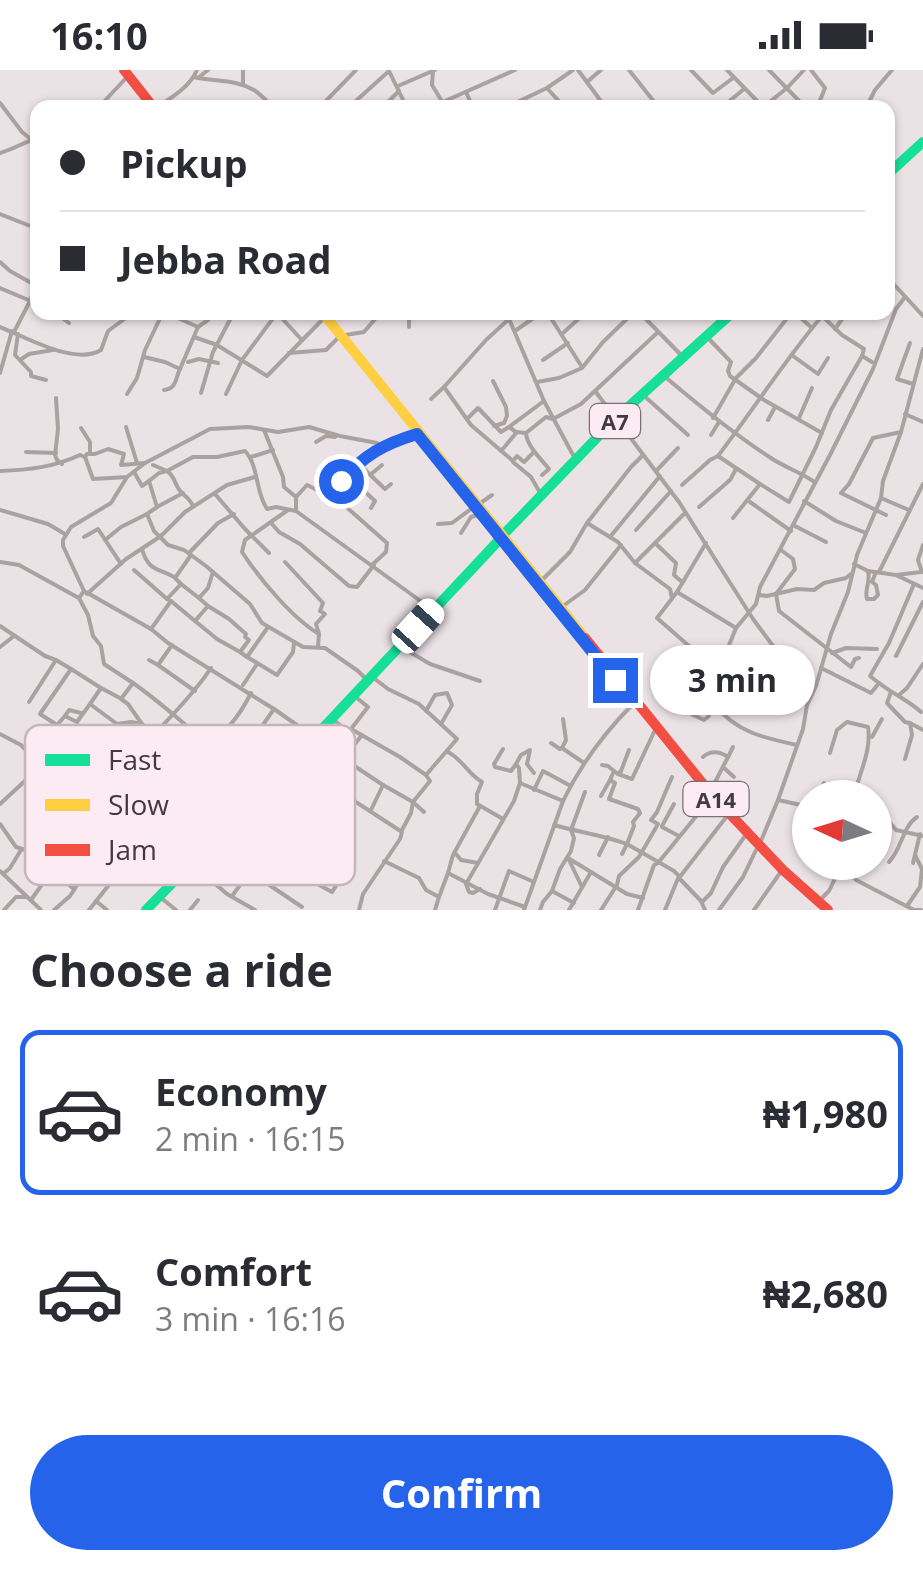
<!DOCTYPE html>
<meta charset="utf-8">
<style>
body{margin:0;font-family:"Open Sans",sans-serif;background:#f7f7f7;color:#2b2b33;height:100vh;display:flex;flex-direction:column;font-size:38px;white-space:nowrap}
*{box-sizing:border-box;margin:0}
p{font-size:32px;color:#7c7c81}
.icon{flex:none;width:55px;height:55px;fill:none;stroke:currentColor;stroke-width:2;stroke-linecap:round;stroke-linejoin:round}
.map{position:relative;height:840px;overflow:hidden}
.panel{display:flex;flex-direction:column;background:#fff;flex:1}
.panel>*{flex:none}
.guide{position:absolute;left:30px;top:30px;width:865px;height:220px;border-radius:20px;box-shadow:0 2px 8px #0004;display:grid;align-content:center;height:220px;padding:0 30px;background:#fff}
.needle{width:65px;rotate:274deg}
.tools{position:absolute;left:792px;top:710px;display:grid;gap:20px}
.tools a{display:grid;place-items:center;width:100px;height:100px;border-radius:50%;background:#fff;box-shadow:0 2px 8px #0004;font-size:50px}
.end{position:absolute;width:45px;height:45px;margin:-22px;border:12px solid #2563eb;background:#fff;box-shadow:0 0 0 5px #fff}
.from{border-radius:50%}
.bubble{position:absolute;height:70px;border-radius:35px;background:#fff;box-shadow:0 2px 8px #0004;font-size:32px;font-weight:700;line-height:70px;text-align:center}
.car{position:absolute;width:30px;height:60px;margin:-30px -15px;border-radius:12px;box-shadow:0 0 8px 2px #0007;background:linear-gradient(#fff 24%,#345 0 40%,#fff 0 76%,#345 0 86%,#fff 0)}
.guide b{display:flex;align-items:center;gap:35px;height:95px;font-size:38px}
.guide b+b{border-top:2px solid #e1e1e2}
.guide i{width:25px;height:25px;background:#2b2b33}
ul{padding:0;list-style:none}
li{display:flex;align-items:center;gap:30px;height:165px;margin:0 20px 15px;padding:0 10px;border:5px solid transparent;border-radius:20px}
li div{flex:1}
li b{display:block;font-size:38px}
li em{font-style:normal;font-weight:700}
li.on{border-color:#2563eb}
li>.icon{width:90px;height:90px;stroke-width:1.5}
h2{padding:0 30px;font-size:45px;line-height:120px}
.button{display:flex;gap:20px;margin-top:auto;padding:20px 30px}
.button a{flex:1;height:115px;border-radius:60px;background:#2563eb;color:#fff;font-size:40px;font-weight:700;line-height:115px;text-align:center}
.status{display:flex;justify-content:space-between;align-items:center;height:70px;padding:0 50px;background:#fff;direction:ltr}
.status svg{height:28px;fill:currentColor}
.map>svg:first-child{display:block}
</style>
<div class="status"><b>16:10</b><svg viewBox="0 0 49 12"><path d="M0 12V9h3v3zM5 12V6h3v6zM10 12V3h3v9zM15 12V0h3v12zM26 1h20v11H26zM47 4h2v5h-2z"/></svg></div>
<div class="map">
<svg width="923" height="840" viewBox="0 0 923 840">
<rect width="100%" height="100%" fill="#ebe2e6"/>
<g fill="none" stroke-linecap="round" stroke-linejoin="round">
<g stroke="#aca1a1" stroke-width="4">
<path d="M243 0V15"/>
<path d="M578 0 606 38"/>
<path d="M629 0 659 38"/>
<path d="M691 0 713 23 733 8"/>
<path d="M727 0 762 36"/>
<path d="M769 0 806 38"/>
<path d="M811 0 825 18 817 38"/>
<path d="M389 1 407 38"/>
<path d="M433 1 432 15 443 33"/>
<path d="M194 7C215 12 235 9 254 20 262 25 267 32 274 38"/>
<path d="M198 8 208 0"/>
<path d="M587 12 601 0"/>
<path d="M398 16 435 0"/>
<path d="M547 18 565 38"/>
<path d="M466 22 473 38"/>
<path d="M0 33 22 62 32 70"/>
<path d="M157 37C171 28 190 17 197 0"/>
<path d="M98 38 128 6"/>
<path d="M319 38 356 0"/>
<path d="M348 38 389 1"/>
<path d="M382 38 399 21"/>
<path d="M441 38 445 31 515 0"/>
<path d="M505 38 547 18 573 0"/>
<path d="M721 38 744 19"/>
<path d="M762 38 787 18 804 0"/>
<path d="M866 38 875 20 892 0"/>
<path d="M0 83C14 79 24 72 38 68"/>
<path d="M0 144 38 159"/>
<path d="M0 192 10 201 35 215"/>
<path d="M888 208 923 246"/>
<path d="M0 218 38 234"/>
<path d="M54 242 69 253"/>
<path d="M164 242 198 257 208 250 214 242"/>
<path d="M506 242 544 331 573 385"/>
<path d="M547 242 582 297"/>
<path d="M639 242 682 286"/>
<path d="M794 242 812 258"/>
<path d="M818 242 842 265 864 279 862 286"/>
<path d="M509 249 486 270 444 317 471 355 513 391 517 386 524 392 534 382"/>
<path d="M0 257C26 267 75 296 101 280L108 261 134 242"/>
<path d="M409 257V249L419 242"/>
<path d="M835 259 847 242"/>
<path d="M515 261 542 242"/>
<path d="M14 262 30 231 38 209"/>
<path d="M563 263 586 242"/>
<path d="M18 264 15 285 31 302V306L46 310"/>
<path d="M345 265 364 262 381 242"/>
<path d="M194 267 217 275 267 306 323 249"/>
<path d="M709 269 731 292 728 301 730 306 764 330 822 363"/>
<path d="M910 273 897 309 913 314"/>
<path d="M289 283 326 280 339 267"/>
<path d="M793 286 818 304 828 288"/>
<path d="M144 287 165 292 180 299 198 257"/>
<path d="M20 290 29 284 53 280"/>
<path d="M543 290 568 273"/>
<path d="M188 292 199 289 218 293"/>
<path d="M0 303 12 261"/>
<path d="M663 305C697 334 732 363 771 388 784 397 800 402 813 411"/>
<path d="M493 311 506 337 507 346 504 353 494 356"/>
<path d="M537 312 559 308 582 298 603 272 634 242"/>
<path d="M164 320C177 318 175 309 180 299"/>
<path d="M595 321 679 432 753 549 779 584 807 635"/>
<path d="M201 323 213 282 234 242"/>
<path d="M127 324 137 308 145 280 163 242"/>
<path d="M226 324 242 290 277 243 301 269"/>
<path d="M642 324 688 365"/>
<path d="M56 328 58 359 55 385 57 390 62 394"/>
<path d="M431 329 444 317"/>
<path d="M905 344 923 352"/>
<path d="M713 348 736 308 756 288 792 242"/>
<path d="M799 348 812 318"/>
<path d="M467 349 478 338 501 362 509 357 516 362 526 363C527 376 540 388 549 399L542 405"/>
<path d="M768 350 775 337"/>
<path d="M126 357 137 393"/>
<path d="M509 357 544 331"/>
<path d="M81 358 90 372V384"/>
<path d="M264 360 283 407 284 417 296 427V441L433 540"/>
<path d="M526 363 546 347 553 349 581 334 657 263"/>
<path d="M711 365 719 352"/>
<path d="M316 372 326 366 335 367"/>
<path d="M501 381 517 362"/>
<path d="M26 382 56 383"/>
<path d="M718 386 760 414 733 448"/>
<path d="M85 387 87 384H95L108 379 124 384 121 395 145 393"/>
<path d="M251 387 273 380"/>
<path d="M513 392 531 407 539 421"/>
<path d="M359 394 385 419 391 414"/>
<path d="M153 395 167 401 159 403 149 411 157 437 147 444 154 461 168 475 184 480 206 496 250 534 262 553 303 577 325 578 358 601 367 610"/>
<path d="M657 400 678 378"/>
<path d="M0 401C29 400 54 397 80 385L85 387 93 409 127 407"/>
<path d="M134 402 142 416 149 411"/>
<path d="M347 405 375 431 371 438"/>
<path d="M370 405 382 395"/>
<path d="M760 414 789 432 816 377 831 340 862 286 872 292"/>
<path d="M682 415 710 390 718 386C753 340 785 290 822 246"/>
<path d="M215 424 245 459 269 483"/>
<path d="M296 427 307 415 327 425C358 398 373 374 415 364"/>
<path d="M881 428 909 440"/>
<path d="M327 430 328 428 344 435 387 473 386 482 373 494"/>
<path d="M804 431 836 451 866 463"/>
<path d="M482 432 492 425"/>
<path d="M750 432 791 461"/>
<path d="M193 436C190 429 186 427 181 422 174 415 176 407 167 401L193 387H217L245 381C259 396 255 421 267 439L276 437 296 441"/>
<path d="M157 437 183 423"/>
<path d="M699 437 730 410 736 399"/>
<path d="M0 440 48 454 65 464"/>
<path d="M288 440 245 470 242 482C259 508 292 548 319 564"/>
<path d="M886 445 841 423 849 414 873 368 901 362"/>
<path d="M587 453 631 397 643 385"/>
<path d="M272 454 279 462 300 474 349 516 357 517 374 495"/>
<path d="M438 454 452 453 475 436"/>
<path d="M795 456 826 472"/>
<path d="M636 460 671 421"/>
<path d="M461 463 471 447 481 444"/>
<path d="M84 467 98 459 121 494"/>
<path d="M610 467 660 406"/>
<path d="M105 470 121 457 147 444"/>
<path d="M655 473 676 493 674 505 682 512"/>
<path d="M706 473 677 522 657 548 697 583 685 607 677 629 693 645 704 650 708 647 731 604 724 600 723 590 736 558 756 534 760 517 831 383 873 299 896 239 905 227"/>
<path d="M142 479C148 501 158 498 174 507"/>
<path d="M781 480 793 489 795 499 776 524 779 541 851 597 855 589 859 588"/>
<path d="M189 483 218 453 234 444"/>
<path d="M0 492 19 495 77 527"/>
<path d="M285 492 323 533 320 541 325 544 316 554 319 564 318 576"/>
<path d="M854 494 868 501 896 505 923 518"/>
<path d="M134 500 167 529"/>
<path d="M868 501C871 512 864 519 867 529H874L878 525 876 515 872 512 876 502"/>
<path d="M879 502 923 414"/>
<path d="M922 502 918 490 923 475"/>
<path d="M896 505 921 502"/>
<path d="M540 512 570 482 587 453 618 472 635 493"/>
<path d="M181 514 199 528 208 518 212 505"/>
<path d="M84 521 151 559 168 573 274 639 234 696 233 714 239 736"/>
<path d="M677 522 736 558"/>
<path d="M87 524 126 489 161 466 185 442 227 415 255 407"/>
<path d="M759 525 767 526 797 519 814 520 824 513 846 508 851 504"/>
<path d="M672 528 670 519 635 493 685 443"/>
<path d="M171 531 195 551 208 536 199 528"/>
<path d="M208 536 229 549 246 564 245 567 249 570 240 582 247 587"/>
<path d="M563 536 585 520 621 475"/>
<path d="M195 551 217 569 240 582"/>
<path d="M0 556 45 586 56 590"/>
<path d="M268 557 247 587 277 605 293 582 294 573"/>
<path d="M151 559 171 531 167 529 181 514 175 508 191 485"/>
<path d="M172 575 158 595 195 621"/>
<path d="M0 577 14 566"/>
<path d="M403 578 430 594 480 611"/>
<path d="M832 583 846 578 877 579"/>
<path d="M896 586 923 532"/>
<path d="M149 590 158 595"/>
<path d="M821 598 871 623 879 613C893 624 908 630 921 642"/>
<path d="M730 606 754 612 767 600 783 593"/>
<path d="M375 609 388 619 419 634 457 669 426 705 430 711 413 732 411 743 402 760"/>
<path d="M133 613C162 633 185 656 213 677"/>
<path d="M879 613 870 606 889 573 914 514"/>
<path d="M243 615 257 594"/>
<path d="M891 622 887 633 905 652 910 653"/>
<path d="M251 623C246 633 238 646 230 655 223 663 217 666 213 677L247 712 258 720"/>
<path d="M899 625 907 618 923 594"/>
<path d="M120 628 101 618 90 634 117 654 131 652 142 654"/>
<path d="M357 628 368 637 351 659 400 687 426 705"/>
<path d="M29 632 56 590 71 599"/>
<path d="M90 634 77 652 65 646 57 655 40 644 71 599 101 618"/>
<path d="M715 635C736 662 764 668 797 675"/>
<path d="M274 639 314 667"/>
<path d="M426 641 435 625 447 623 452 635 441 654"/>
<path d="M65 646 69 640 81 643"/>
<path d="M335 651 346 660 351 659"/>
<path d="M0 664 21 675 41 696 70 715 148 761 165 766C170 781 181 779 194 785"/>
<path d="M872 667 882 649"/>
<path d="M551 673 560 679 562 678 584 693"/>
<path d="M310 674 321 683 341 691 362 665"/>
<path d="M174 678 190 690 184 706"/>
<path d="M562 678 566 670 563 649"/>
<path d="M503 679 494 694 495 697 511 701 516 694"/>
<path d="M448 682C462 689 468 704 482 712L477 724V734L503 749"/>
<path d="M830 683 837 660 847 652 868 657C872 682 858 704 854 728"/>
<path d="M703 687C711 680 719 681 728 687L712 718"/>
<path d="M728 687 733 677"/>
<path d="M344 689 383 715 371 740"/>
<path d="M905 689 912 665 910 653 923 660"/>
<path d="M131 692C156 659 188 633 211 598"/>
<path d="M296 693 402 762 400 769 363 824 359 840"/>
<path d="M602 695 608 696 614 701 610 710"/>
<path d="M723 697 734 707"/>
<path d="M614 701 618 704 621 701 629 680"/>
<path d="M618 704 632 709 655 660"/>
<path d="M520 713 519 698 516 694 521 685 530 680 527 694 534 703"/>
<path d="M383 715 413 732 424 742"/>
<path d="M72 716 96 688 77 674"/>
<path d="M534 720 543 701 569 715"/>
<path d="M601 726 610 710 615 713 609 729 638 739 640 743 633 752 634 756 627 774 674 801 679 806 665 840"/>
<path d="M811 728 820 722 824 713"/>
<path d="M778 730 810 737"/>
<path d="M0 734 41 696 61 661 57 655"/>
<path d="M168 736 217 761"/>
<path d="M875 751 891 754 896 760 923 766"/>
<path d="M0 754 16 777 29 781 83 725"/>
<path d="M554 755C578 762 603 765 627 774L622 784"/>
<path d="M662 756 674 734"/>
<path d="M141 757 200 710"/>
<path d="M662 757 679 766"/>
<path d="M50 759 70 781"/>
<path d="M761 771 778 730 803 659 807 635 816 616 831 564 848 522 857 485 881 428 883 411 901 362 923 279"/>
<path d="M285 776C293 765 299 757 297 743"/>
<path d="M29 781 74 819"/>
<path d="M321 783 302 782 283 776 240 738 200 710 170 703 171 694 168 690 174 678 142 654 128 634 121 629 133 613 104 594 101 576 93 566 88 545 79 528 84 521 63 476V470L71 457 111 433 127 407 145 393 210 359 249 357 278 362 309 357 340 366 377 373 380 377"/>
<path d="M456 784 461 790 478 793"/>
<path d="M599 785 608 767"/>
<path d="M568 788 627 824 643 828"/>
<path d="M569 790 582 817"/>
<path d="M260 791 305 807"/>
<path d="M384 791 419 808 426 820 439 827 448 803 488 824 525 837"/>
<path d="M842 792 844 799 851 802 856 810 914 840H921"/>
<path d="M889 792C902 779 902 757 917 747"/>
<path d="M913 793 920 764"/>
<path d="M192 794 227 824 255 840"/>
<path d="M0 801 41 840"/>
<path d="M448 803 453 785 480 736"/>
<path d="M3 804 10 798 21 780"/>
<path d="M250 806H256L302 837"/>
<path d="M341 808 332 822 305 807 310 796 327 776 355 731"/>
<path d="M480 819 473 823 469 822 466 814 514 731 520 713 563 731"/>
<path d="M552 821 574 833"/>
<path d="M232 826 246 807 255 800 274 768"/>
<path d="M160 827 176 840"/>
<path d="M31 830 43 813"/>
<path d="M96 831 107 840"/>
<path d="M819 831 829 821 842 794"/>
<path d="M702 832 711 823 723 797 745 766"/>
<path d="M907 836 920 817 922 799 915 785"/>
<path d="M4 840 16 827H26"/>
<path d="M54 840 70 826 83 806 102 786 128 744 136 725 141 721 148 711 170 703"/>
<path d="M89 840 112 811 124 803"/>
<path d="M190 840 198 830"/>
<path d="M435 840 439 827"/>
<path d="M495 840 509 801 534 812"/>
<path d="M524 840 563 731C581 694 604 663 633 634"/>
<path d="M540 840 543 832 552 821 560 799 571 781 574 768 571 760 585 722"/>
<path d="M569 840 591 802"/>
<path d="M601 840 617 815 619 806 639 787 658 754 651 750 657 742 672 707"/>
<path d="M638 840 654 795 658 793 711 728"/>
<path d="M705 840 701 831 679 808 727 746"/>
<path d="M719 840 743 807 757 778"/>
<path d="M754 840 780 803"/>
</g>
<g stroke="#16e098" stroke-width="10">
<path d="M888 104 923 72"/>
<path d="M503 465 614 350 733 242"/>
<path d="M146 840 309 673 501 468"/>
</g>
<path stroke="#ffcf43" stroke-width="10" d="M322 242 585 568"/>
<g stroke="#f24e42" stroke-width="10">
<path d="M124 0 154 38"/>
<path d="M585 568 712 725 783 800 828 840"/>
</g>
</g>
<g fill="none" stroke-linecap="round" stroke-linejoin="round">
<path stroke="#2563eb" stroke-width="12" d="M341 411C364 385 384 374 417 364L615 610"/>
</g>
<g text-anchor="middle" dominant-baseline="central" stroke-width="9" stroke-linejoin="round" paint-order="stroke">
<g fill="#fcebf2" stroke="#797073" stroke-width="2.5">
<rect x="590" y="334" width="50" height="34" rx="8"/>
<rect x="683.5" y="712" width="65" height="34" rx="8"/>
</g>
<g font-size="22" font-weight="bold" fill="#413b3d">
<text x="615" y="351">A7</text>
<text x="716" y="729">A14</text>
</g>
</g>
<rect x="25" y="655" width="330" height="160" rx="15" fill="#fcebf2" stroke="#c4b6bc" stroke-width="2.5"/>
<rect x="45" y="684" width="45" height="12" fill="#16e098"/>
<rect x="45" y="729" width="45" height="12" fill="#ffcf43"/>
<rect x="45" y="774" width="45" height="12" fill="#f24e42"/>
<g font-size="28" fill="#413b3d">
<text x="108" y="700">Fast</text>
<text x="108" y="745">Slow</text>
<text x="108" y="790">Jam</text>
</g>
</svg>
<div class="tools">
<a><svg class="needle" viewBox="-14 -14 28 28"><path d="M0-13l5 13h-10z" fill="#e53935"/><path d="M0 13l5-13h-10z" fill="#7c7c81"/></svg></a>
</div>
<i class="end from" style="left:341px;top:411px"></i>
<i class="end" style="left:615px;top:610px"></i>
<div class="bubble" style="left:650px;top:575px;width:165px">3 min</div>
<i class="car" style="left:418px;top:556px;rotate:42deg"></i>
<div class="guide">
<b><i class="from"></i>Pickup</b>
<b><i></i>Jebba Road</b>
</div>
</div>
<section class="panel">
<h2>Choose a ride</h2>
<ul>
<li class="on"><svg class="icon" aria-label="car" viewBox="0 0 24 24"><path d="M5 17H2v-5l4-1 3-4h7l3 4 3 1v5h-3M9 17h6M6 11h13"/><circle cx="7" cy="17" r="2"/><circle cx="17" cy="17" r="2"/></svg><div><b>Economy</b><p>2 min · 16:15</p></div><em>₦1,980</em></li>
<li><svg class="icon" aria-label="car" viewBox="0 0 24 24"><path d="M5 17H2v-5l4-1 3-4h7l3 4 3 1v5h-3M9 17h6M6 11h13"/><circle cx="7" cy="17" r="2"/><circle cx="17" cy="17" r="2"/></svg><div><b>Comfort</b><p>3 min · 16:16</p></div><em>₦2,680</em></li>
</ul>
<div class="button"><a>Confirm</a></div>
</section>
